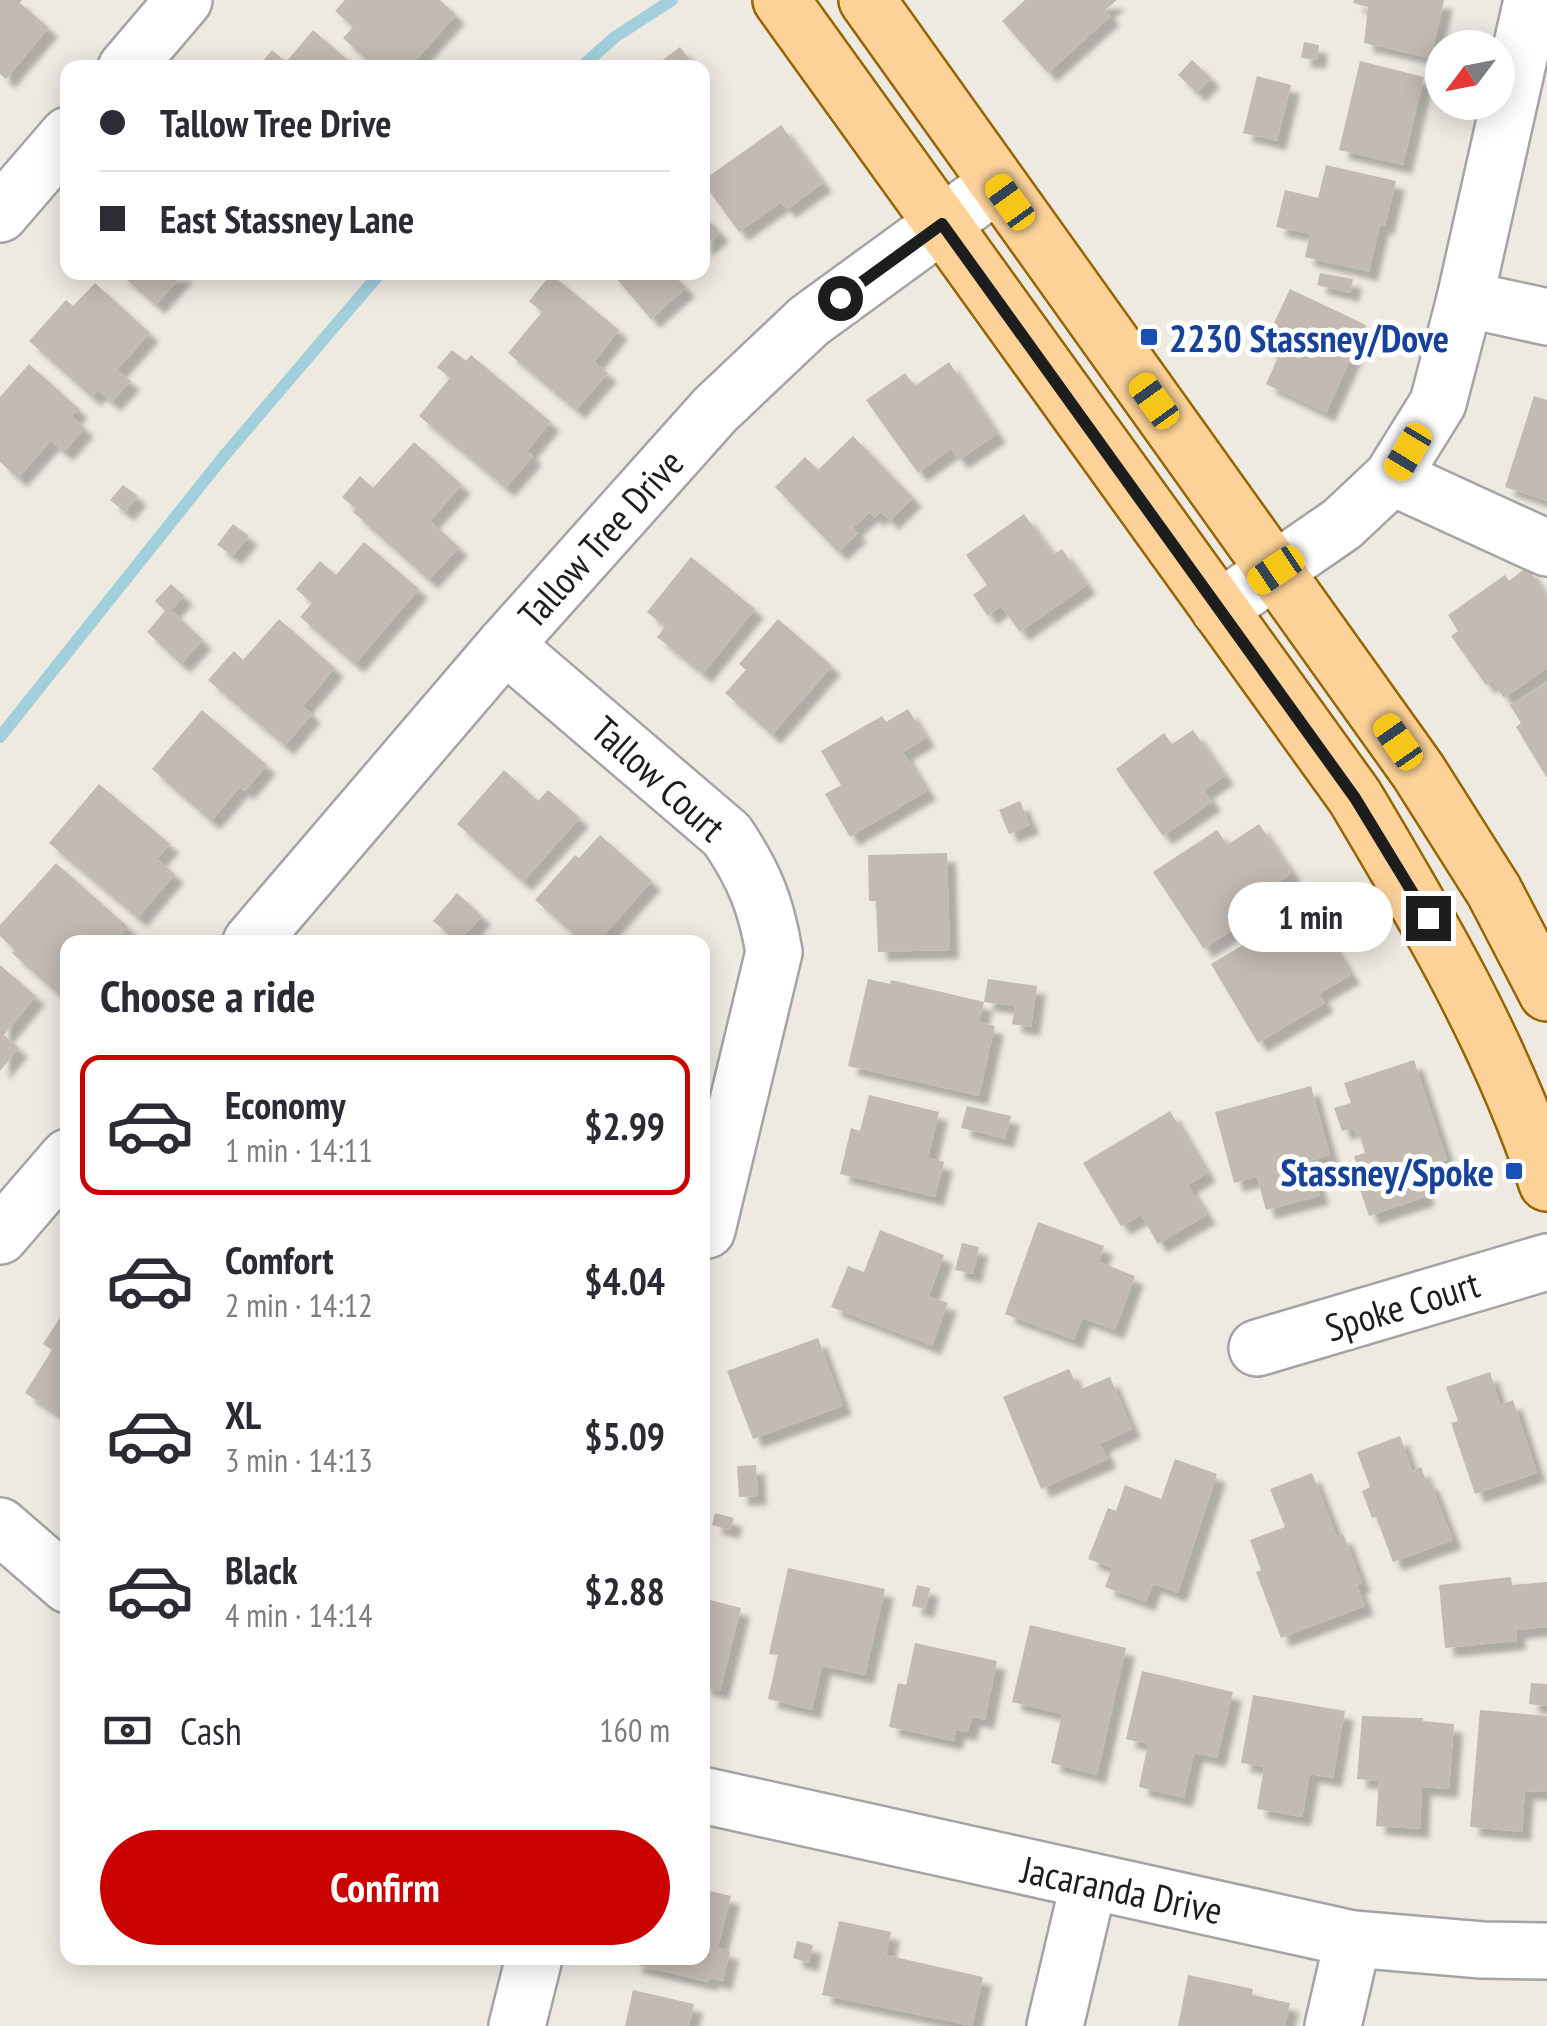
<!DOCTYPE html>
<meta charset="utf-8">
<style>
body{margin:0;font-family:"PT Sans Narrow",sans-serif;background:#f7f7f7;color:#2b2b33;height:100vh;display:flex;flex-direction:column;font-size:38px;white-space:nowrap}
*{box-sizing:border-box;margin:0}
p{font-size:32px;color:#7c7c81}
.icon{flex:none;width:55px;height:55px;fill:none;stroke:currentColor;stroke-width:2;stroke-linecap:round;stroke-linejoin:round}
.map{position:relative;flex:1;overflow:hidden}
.sheet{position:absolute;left:60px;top:935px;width:650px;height:1030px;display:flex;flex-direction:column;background:#fff;border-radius:20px;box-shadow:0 5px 25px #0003}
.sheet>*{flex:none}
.hud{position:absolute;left:60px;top:60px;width:650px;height:220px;border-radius:20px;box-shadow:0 5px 25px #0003;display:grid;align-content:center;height:220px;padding:0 40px;background:#fff}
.needle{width:65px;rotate:238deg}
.buttons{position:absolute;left:1425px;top:30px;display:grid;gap:20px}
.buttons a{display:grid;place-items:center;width:90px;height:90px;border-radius:50%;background:#fff;box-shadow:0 5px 25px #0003;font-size:50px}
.end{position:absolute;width:45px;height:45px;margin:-22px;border:12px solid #1d1d1d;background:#fff;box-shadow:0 0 0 5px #fff}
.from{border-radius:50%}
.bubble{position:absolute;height:70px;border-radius:35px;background:#fff;box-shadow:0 5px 25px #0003;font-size:32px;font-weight:700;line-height:70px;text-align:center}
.car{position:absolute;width:30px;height:60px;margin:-30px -15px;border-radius:12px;box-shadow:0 0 8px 2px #0007;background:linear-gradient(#f5c518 24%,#345 0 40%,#f5c518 0 76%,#345 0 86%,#f5c518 0)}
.hud b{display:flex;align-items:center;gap:35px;height:95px;font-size:38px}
.hud b+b{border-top:2px solid #e1e1e2}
.hud i{width:25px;height:25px;background:#2b2b33}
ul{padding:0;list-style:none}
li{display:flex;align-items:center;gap:30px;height:140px;margin:0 20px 15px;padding:0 20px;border:5px solid transparent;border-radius:20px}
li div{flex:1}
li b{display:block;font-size:38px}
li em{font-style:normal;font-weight:700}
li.selected{border-color:#ca0200}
li>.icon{width:90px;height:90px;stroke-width:1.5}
h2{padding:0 40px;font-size:45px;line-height:120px}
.pay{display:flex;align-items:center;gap:25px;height:110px;padding:0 40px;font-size:38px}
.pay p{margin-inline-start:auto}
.button{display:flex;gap:20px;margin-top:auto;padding:20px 40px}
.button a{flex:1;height:115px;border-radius:60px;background:#ca0200;color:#fff;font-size:40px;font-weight:700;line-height:115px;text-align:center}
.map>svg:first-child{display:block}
</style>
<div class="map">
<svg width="1547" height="2026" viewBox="0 0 1547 2026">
<defs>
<filter id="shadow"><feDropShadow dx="9" dy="9" stdDeviation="2.5" flood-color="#0004"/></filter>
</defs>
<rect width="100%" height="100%" fill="#eeeae2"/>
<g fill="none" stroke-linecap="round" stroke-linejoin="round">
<g stroke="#a2cfdc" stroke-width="12">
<path d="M580 68 615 37 672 0"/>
<path d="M0 737 224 456 381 272"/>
</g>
</g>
<g fill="#c3bab2" filter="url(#shadow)">
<path d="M0 0H22L20 3 49 28 6 79 0 74Z"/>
<path d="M345 0H440L456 15 409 68H402L397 63 393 68H375L343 38 353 27 335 11Z"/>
<path d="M1025 0H1117L1105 10 1111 16 1048 73 1002 21Z"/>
<path d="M1354 0H1444L1431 58 1364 43 1368 7 1353 3Z"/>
<path d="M313 30 357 68H257L272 50 286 62Z"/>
<path d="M1304 42 1319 45 1317 60 1301 58Z"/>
<path d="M680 47 696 68H652Z"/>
<path d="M1192 60 1211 78 1197 93 1178 75Z"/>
<path d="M1360 61 1424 77 1403 165 1339 150Z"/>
<path d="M1257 76 1291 85 1277 141 1243 133Z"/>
<path d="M781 125 823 183 787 209 781 202 739 232 702 181Z"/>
<path d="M1326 165 1396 181 1385 226 1380 225 1369 272 1305 257 1310 234 1276 227 1285 190 1318 198Z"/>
<path d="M702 213 720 233 702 248Z"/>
<path d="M118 272H185L156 305Z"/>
<path d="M611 272H671L686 288 651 319Z"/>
<path d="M1320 273 1353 279 1350 293 1317 285Z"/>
<path d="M551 274 619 330 594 362 608 373 576 410 508 353 542 312 529 301Z"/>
<path d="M95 283 150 333 117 370 131 381 112 402 98 391 92 397 29 341 66 300 73 306Z"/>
<path d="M1290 289 1366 325 1326 413 1266 384 1279 355 1263 346Z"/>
<path d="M452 350 466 361 471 355 551 422 527 451 533 456 506 488 419 416 450 378 437 367Z"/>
<path d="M949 362 997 434 959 460 951 449 918 473 866 400 905 373 915 386Z"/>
<path d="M29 364 79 409 72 416 85 428 64 452 51 441 18 478 0 462V397Z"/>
<path d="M1534 396 1547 400V501L1505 487Z"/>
<path d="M853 436 913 498 890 521 881 512 875 518 870 512 853 528 858 533 838 552 775 487 805 457 818 470Z"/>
<path d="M414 442 462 485 430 521 459 547 429 580 353 512 356 509 342 497 360 476 373 488Z"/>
<path d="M123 485 138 496 125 512 110 500Z"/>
<path d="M1024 514 1053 555 1062 549 1087 585 1020 632 1001 606 988 616 973 595 987 585 966 555Z"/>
<path d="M233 524 249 536 233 556 217 545Z"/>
<path d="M364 542 419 589 355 664 300 617 312 603 296 589 320 561 336 575Z"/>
<path d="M691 557 755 609 703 674 657 637 665 627 647 612Z"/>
<path d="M1527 567 1547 596V668L1504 698 1492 681 1486 685 1451 636 1458 631 1448 615 1505 575 1509 581Z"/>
<path d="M171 584 184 596 171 610 203 640 181 664 147 632 165 611 155 601Z"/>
<path d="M279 619 335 668 303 706 312 714 285 746 208 680 234 651 243 660Z"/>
<path d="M778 619 832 666 772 735 725 693 746 670 739 664Z"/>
<path d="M1547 683V778L1516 727 1521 723 1510 705Z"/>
<path d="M908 709 926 738 903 752 927 791 850 837 825 794 841 785 821 751 882 716 886 722Z"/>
<path d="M202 710 267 765 245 791 240 787 211 821 152 769Z"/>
<path d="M1193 730 1225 776 1204 790 1212 802 1163 836 1116 769 1164 733 1172 744Z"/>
<path d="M504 770 538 801 548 790 580 818 523 882 457 824Z"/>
<path d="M99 784 170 844 157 859 175 874 138 918 49 843Z"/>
<path d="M1020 801 1030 825 1009 834 999 810Z"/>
<path d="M1259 824 1292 873 1261 894 1268 906 1204 949 1153 872 1217 830 1227 845Z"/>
<path d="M600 835 652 881 598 942H583L535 900 575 855 579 858Z"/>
<path d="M947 853 950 950 878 952 876 901H869L868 855Z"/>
<path d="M56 863 128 927 114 942H68V995L64 999 12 953 15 950 0 936V925Z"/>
<path d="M457 893 482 916 459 942 433 921Z"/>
<path d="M1315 916 1351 975 1319 994 1325 1003 1258 1043 1211 964 1278 924 1284 935Z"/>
<path d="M0 965 36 996 4 1035 19 1048 0 1071Z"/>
<path d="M868 979 890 984 891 980 984 1002 979 1022 995 1026 979 1096 848 1066Z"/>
<path d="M988 979 1037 986 1031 1027 1012 1024 1015 1006 984 1002Z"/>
<path d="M1414 1060 1447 1160 1431 1165 1428 1159 1415 1163 1426 1197 1369 1216 1355 1175 1360 1174 1354 1156 1365 1153 1360 1136 1356 1137 1353 1128 1342 1131 1334 1108 1351 1103 1344 1083Z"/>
<path d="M1311 1086 1330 1155 1310 1161 1320 1196 1266 1210 1257 1177 1234 1183 1215 1112Z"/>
<path d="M869 1095 939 1112 928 1158 944 1162 935 1197 840 1174 851 1128 860 1131Z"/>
<path d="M967 1106 1011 1116 1005 1139 961 1128Z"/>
<path d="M1170 1111 1207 1173 1188 1185 1207 1215 1158 1244 1141 1215 1121 1226 1083 1163Z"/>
<path d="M1038 1222 1104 1246 1099 1262 1135 1276 1115 1330 1082 1318 1074 1340 1005 1314Z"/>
<path d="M880 1230 944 1255 929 1296 948 1303 932 1346 831 1307 848 1266 864 1272Z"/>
<path d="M962 1243 979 1247 973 1274 955 1270Z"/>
<path d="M68 1305V1420L25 1393 52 1350 43 1344Z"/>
<path d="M818 1338 843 1406 753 1439 727 1371Z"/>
<path d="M1069 1369 1079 1390 1110 1377 1132 1429 1100 1444 1108 1459 1041 1489 1003 1397Z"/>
<path d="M1490 1372 1500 1405 1513 1400 1537 1473 1475 1494 1451 1423 1458 1421 1446 1387Z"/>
<path d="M1400 1436 1412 1471 1421 1467 1427 1483 1430 1481 1453 1540 1393 1562 1376 1517 1372 1518 1362 1491 1370 1487 1357 1452Z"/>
<path d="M1175 1459 1217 1474 1178 1593 1153 1584 1146 1602 1105 1587 1112 1568 1088 1559 1108 1508 1116 1511 1125 1485 1161 1499Z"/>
<path d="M756 1465 758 1496 739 1497 737 1466Z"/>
<path d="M1312 1473 1337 1537 1343 1534 1362 1583 1357 1585 1365 1606 1281 1638 1256 1572 1261 1570 1250 1540 1285 1527 1270 1489Z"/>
<path d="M715 1513 734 1518 730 1530 712 1525Z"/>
<path d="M788 1568 885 1589 865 1675 822 1666 812 1710 768 1699 778 1655 769 1654Z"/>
<path d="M1511 1577 1512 1585 1547 1582V1627L1516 1630 1517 1641 1445 1648 1439 1585Z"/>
<path d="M917 1585 930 1588 925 1609 912 1606Z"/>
<path d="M702 1598 741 1608 720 1691 702 1686Z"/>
<path d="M1030 1625 1126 1648 1097 1775 1051 1763 1062 1714 1012 1702Z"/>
<path d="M915 1643 997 1661 985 1720 972 1717 968 1732 956 1730 954 1741 889 1727 898 1683 906 1685Z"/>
<path d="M1142 1671 1233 1692 1217 1758 1194 1753 1184 1798 1139 1787 1148 1744 1126 1739Z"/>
<path d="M1531 1683 1547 1684V1706L1529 1704Z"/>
<path d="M1253 1695 1345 1711 1333 1778 1310 1774 1302 1817 1257 1809 1264 1767 1241 1763Z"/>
<path d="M1480 1710 1547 1716V1792L1525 1791 1522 1832 1470 1827Z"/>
<path d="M1362 1716 1417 1718H1423V1721L1454 1724 1449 1789 1422 1787 1420 1829 1376 1826 1379 1781 1357 1779Z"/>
<path d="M702 1889 731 1896 718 1948 730 1951 723 1981 709 1978 708 1982 633 1964 634 1958H702Z"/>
<path d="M839 1921 891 1932 886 1955 983 1977 972 2026 822 1995Z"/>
<path d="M797 1941 813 1945 809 1963 793 1958Z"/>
<path d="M1188 1975 1253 1989 1252 1995 1290 2003 1285 2026H1178Z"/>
<path d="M633 1990 694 2004 689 2026H625Z"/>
</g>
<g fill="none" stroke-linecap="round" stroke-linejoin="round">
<defs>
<g id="minor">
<path d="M126 68 184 0"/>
<path d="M0 214 68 135"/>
<path d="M1465 299 1547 317"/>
<path d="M1392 477 1547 548"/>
<path d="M1219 609 1342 524 1392 477 1438 403 1465 299 1532 0"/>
<path d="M505 645 727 835C754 875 766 904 774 952L707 1230"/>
<path d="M251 942 505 645 715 410 809 321 997 184"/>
<path d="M0 1236 68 1157"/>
<path d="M1257 1348 1547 1262"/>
<path d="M0 1526 68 1585"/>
<path d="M702 1795 1353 1939 1482 1950 1547 1951"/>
<path d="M517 2026 534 1958"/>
<path d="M1055 2026 1089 1882"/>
<path d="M1333 2026 1353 1939"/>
</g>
<g id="major">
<path d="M781 0 1355 797C1429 921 1502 1045 1547 1183"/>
<path d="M867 0 1418 771 1494 891 1547 993"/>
</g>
</defs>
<use href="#minor" stroke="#a4a4a4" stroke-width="60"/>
<use href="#major" stroke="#966500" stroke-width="60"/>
<use href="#minor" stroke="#fff" stroke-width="55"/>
<use href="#major" stroke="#fcd299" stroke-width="55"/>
</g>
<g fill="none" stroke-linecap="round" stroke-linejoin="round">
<path stroke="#1d1d1d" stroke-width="12" d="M840 298 942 224 1355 798 1428 918"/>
</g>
<g fill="#1a4fb4" stroke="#fff" stroke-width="4">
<rect x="1139" y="327" width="20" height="20" rx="5"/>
<rect x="1504" y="1161" width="20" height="20" rx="5"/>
</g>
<g text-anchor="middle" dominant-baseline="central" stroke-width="10" stroke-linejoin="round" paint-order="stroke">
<g font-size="38" font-weight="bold" fill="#164399" stroke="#fff" text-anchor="start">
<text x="1169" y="337">2230 Stassney/Dove</text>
<text x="1494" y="1171" text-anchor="end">Stassney/Spoke</text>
</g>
<g font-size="38" fill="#1d1d1d" stroke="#fff">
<text transform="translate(600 538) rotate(-48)">Tallow Tree Drive</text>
<text transform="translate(659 778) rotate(42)">Tallow Court</text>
<text transform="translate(1402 1305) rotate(-17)">Spoke Court</text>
<text transform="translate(1122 1889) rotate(12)">Jacaranda Drive</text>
</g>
</g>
</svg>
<div class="buttons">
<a><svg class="needle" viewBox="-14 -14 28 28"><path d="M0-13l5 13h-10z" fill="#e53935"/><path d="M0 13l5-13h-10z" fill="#7c7c81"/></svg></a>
</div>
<i class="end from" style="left:840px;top:298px"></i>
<i class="end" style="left:1428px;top:918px"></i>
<div class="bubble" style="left:1228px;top:882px;width:165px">1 min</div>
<i class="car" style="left:1010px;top:202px;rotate:324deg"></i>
<i class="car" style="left:1154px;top:401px;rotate:324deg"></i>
<i class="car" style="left:1408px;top:452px;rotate:211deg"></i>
<i class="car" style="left:1276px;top:570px;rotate:236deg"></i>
<i class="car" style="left:1398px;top:742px;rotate:325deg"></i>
<div class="hud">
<b><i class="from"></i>Tallow Tree Drive</b>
<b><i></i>East Stassney Lane</b>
</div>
<section class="sheet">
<h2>Choose a ride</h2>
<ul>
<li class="selected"><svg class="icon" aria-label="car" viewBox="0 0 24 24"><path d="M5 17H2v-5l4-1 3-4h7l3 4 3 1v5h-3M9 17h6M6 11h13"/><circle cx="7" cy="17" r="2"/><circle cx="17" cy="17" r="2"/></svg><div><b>Economy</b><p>1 min · 14:11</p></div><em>$2.99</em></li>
<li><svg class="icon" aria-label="car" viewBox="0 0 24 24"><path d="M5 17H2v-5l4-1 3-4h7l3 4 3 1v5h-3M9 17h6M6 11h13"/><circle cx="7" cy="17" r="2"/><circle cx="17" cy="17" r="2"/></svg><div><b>Comfort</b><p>2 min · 14:12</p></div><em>$4.04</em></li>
<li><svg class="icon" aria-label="car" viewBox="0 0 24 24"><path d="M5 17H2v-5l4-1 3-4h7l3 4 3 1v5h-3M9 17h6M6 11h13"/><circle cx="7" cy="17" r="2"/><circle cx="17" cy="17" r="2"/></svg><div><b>XL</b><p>3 min · 14:13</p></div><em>$5.09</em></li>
<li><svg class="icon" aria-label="car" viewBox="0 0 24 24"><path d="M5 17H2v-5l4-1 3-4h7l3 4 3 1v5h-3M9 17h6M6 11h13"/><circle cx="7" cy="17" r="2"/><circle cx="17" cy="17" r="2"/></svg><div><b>Black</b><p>4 min · 14:14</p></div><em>$2.88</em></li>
</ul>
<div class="pay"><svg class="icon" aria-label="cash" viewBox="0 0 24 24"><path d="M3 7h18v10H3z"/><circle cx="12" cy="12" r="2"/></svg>Cash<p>160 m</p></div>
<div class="button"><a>Confirm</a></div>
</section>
</div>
